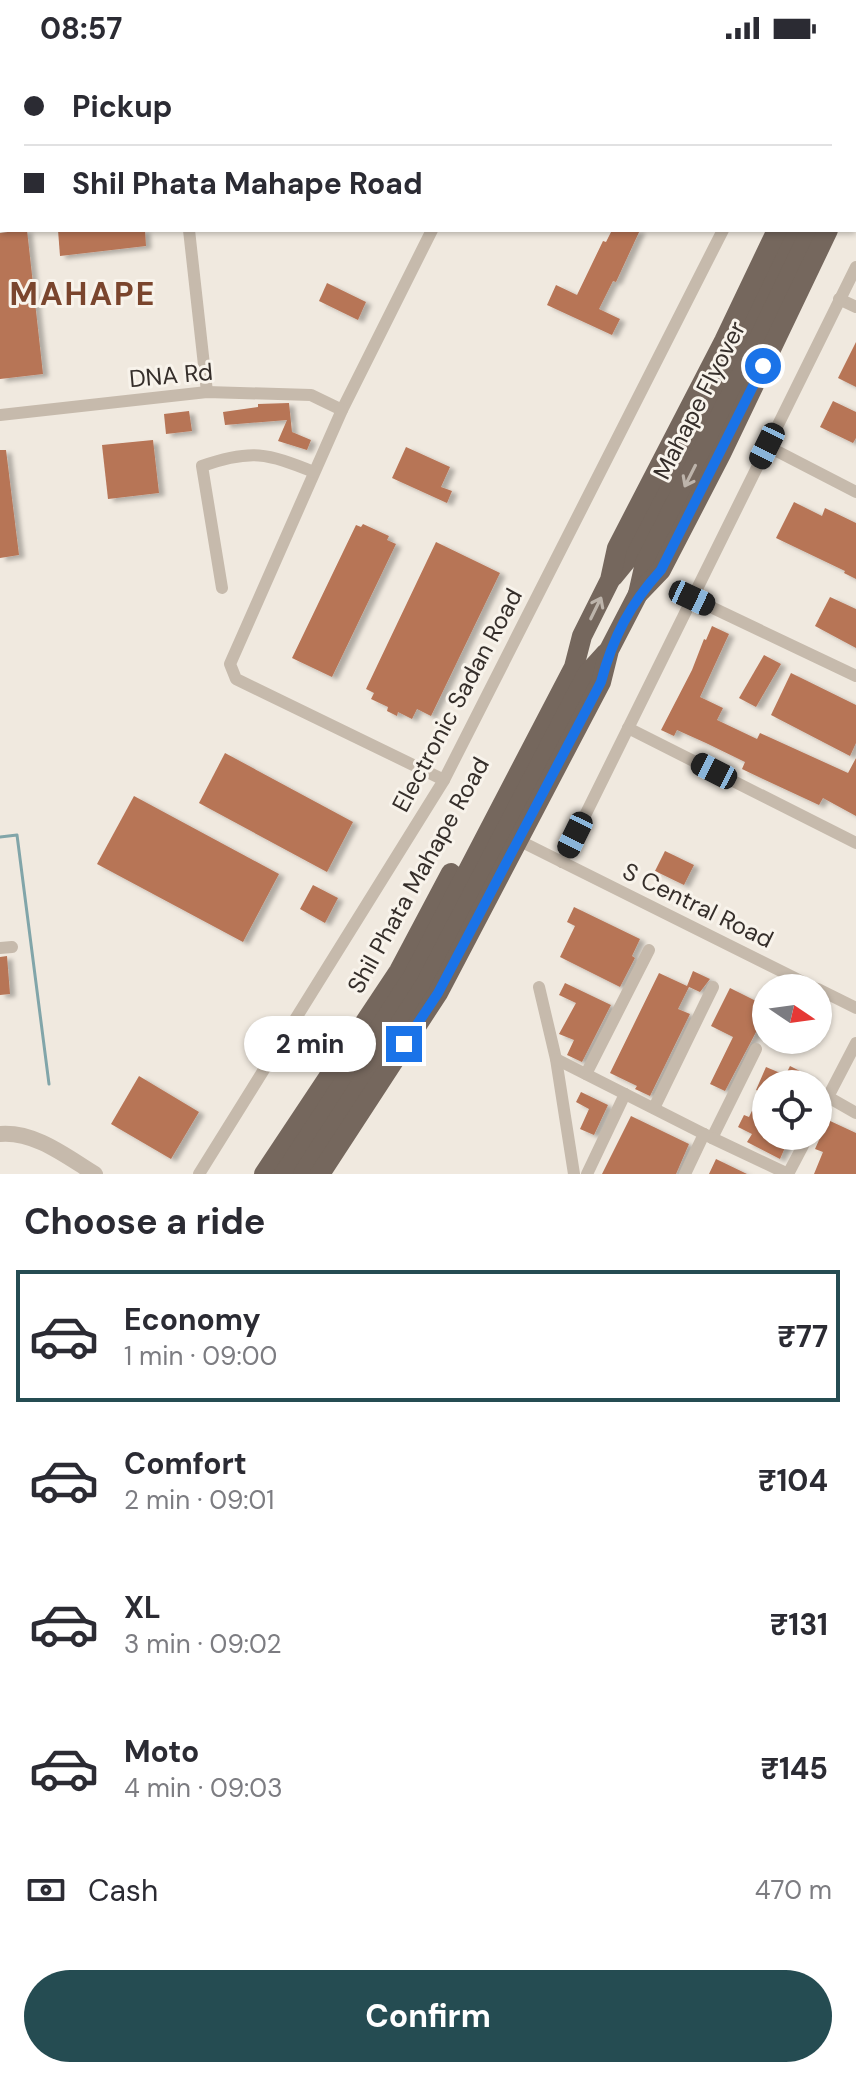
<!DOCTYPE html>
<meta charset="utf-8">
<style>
body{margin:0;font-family:"DM Sans",sans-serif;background:#f2f2f3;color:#2b2b33;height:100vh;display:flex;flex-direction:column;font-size:30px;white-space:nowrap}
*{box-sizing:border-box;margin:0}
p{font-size:26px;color:#7c7c81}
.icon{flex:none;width:44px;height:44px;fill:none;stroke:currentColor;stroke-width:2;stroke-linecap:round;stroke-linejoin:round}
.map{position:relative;height:1118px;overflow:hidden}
.details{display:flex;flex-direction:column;background:#fff;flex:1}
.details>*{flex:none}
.guide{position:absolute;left:0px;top:0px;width:856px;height:176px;box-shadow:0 2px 6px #0004;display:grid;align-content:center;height:176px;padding:0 24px;background:#fff}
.needle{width:52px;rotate:103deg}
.controls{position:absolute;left:752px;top:918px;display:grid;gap:16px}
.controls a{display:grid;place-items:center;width:80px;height:80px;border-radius:50%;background:#fff;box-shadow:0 2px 6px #0004;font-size:40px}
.end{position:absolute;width:36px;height:36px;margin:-18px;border:10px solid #1a73e8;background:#fff;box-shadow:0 0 0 4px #fff}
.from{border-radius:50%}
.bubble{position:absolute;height:56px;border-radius:28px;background:#fff;box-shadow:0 2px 6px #0004;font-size:26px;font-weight:700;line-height:56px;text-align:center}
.car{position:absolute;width:24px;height:48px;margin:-24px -12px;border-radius:10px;box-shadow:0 0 6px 2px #0007;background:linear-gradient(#222 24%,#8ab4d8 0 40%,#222 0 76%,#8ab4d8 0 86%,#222 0)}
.guide b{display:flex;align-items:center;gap:28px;height:76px;font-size:30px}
.guide b+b{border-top:2px solid #e1e1e2}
.guide i{width:20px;height:20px;background:#2b2b33}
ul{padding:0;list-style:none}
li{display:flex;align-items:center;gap:24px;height:132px;margin:0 16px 12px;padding:0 8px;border:4px solid transparent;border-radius:0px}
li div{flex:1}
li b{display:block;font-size:30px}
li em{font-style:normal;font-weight:700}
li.selected{border-color:#254c52}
li>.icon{width:72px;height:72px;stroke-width:1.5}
h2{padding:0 24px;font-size:36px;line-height:96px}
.pay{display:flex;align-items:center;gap:20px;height:88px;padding:0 24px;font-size:30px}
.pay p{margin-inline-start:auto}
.action{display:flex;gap:16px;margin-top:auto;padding:16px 24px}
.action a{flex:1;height:92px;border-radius:48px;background:#254c52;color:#fff;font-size:32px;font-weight:700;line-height:92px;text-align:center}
.status{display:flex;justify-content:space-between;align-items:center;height:56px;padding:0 40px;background:#fff;direction:ltr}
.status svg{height:22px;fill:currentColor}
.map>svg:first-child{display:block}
</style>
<div class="status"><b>08:57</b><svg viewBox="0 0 49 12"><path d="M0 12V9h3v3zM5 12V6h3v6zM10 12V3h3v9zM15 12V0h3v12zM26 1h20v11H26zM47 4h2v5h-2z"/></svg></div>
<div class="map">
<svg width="856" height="1118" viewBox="0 0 856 1118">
<defs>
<filter id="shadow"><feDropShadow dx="5.5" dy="3" stdDeviation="2" flood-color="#0004"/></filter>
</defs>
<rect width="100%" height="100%" fill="#f0e9df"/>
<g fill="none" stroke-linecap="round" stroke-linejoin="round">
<path stroke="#81a5a9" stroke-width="3" d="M0 781 17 779 49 1028"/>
</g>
<g fill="#b77456" filter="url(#shadow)">
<path d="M23 174H27L43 318 0 323V177Z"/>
<path d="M58 174H145L146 190 60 200Z"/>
<path d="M612 174H640L616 226 613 225 599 253 620 263 612 279 547 249 556 229 577 239 603 185 606 186Z"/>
<path d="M327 227 366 246 358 264 319 245Z"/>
<path d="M856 286V331L838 322Z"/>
<path d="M833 345 856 356V382L853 387 820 371Z"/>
<path d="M289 347 292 376 311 384 307 394 278 385 287 364 225 369 223 356 258 351V348Z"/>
<path d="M189 355 192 375 166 378 164 358Z"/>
<path d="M153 384 159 437 108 443 102 389Z"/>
<path d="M406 391 450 411 441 431 452 435 447 447 392 422Z"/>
<path d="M0 394H6L19 499 0 502Z"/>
<path d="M794 446 822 460 825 452 856 467V523L844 517 845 515 776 482Z"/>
<path d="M363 468 389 480 387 484 396 488 332 621 292 602 356 469 361 471Z"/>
<path d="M436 486 500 517 431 660 417 653 412 663 398 656 397 660 387 655 388 651 371 643 374 637 366 633Z"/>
<path d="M830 541 856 553V592L815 570Z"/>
<path d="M712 570 729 578 700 641 723 652 717 664 757 683 760 677 848 717 856 702V760L823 742 819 749 763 723 742 713 745 706 706 687 677 674 674 680 661 674 692 614 704 583 706 584Z"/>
<path d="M764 599 781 608 756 651 739 642Z"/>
<path d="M791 617 856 649V687L850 700 771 659Z"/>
<path d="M225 697 353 766 327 816 199 747Z"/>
<path d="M134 740 279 818 243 886 97 808Z"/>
<path d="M665 795 694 809 684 829 655 815Z"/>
<path d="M313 829 338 842 325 867 300 853Z"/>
<path d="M574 851 640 883 632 900 635 902 620 931 560 901 575 870 567 866Z"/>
<path d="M7 900 10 938 0 939V901Z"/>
<path d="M693 915 710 923 700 936 689 931 678 953 690 958 650 1040 635 1033 637 1030 610 1017 659 917 687 930Z"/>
<path d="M565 927 611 949 582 1006 567 999 574 984 559 978 576 947 559 939Z"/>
<path d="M730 932 766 950V957L725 1035 710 1028 733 981 711 970Z"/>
<path d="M790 1010 814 1022 810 1028H793L784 1023 782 1028H766V1080H790L780 1103 747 1086 752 1078 738 1071 744 1059 749 1061 761 1036 756 1034 766 1011 785 1019 784 1022Z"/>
<path d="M139 1020 199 1056 171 1103 111 1068Z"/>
<path d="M581 1036 608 1049 594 1079 580 1073 589 1053 576 1046Z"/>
<path d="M631 1060 689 1088 676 1118H602Z"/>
<path d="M828 1064 856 1077V1118H814L823 1096 815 1093Z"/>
<path d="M716 1103 747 1118H709Z"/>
</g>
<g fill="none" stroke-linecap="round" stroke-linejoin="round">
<g stroke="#c6baac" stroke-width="12">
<path d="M153 0V2"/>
<path d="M174 0 175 2"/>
<path d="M463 0V2"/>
<path d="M0 61H2"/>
<path d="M189 174 207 336"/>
<path d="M432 174 342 354 230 608 236 623 444 724"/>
<path d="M839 243 856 251"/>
<path d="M0 359 207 336 311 339 342 354"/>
<path d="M767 390 856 436"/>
<path d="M222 532 202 410C251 393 267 397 314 416"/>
<path d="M692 542 856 620"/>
<path d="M628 672 856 787"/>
<path d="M518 784 815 932"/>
<path d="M562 806 856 211"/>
<path d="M0 892 12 891"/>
<path d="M539 931 556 1003 574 1118"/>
<path d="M818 933 856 952"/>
<path d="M556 1003 712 1082 756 993"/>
<path d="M586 1018 649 894"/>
<path d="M828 1041 856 1057"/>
<path d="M654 1052 713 931"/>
<path d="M818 1060 856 987"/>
<path d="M712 1082 788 1118"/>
<path d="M199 1118 444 724 723 174"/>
<path d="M587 1118 625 1038"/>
<path d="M685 1118 704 1078"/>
<path d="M788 1118 808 1080"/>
</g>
<path stroke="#c6baac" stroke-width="16" d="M0 1078C35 1075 67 1101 95 1118"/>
<g stroke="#9a8a7e" stroke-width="18">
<path d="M721 0 725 2"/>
<path d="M757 0 761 2"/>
<path d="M226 2 241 0"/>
<path d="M0 28H2"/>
<path d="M854 64 856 65"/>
</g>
<g stroke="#75675d" stroke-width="20">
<path d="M854 15 856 11"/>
<path d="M854 84 856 80"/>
<path d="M854 120 856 116"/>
<path d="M613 521 631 499 738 292 794 174"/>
<path d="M638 538 645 507 752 297 811 174"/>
<path d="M264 1118 399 915 451 817"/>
<path d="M284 1118 412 922 574 611 582 580 610 524 617 492 724 285 777 174"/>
<path d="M303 1118 425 929 587 618 606 597"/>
<path d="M320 1118 438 937 601 626 609 594 638 538 661 514 721 398 828 174"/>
</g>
<path stroke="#75675d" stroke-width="20" d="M854 49 856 44"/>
</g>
<defs><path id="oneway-shaft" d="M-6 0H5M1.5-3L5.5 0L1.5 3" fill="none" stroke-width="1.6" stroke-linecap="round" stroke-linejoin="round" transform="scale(2)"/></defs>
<g stroke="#bdb4ab">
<use href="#oneway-shaft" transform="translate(690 420) rotate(117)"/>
<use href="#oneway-shaft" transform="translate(596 552) rotate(-64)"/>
</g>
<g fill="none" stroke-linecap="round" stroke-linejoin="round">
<path stroke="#1a73e8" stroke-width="10" d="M404 988 438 937 601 626C613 581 630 548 661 514L763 310"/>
</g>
<g text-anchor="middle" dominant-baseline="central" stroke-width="6" stroke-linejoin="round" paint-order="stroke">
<g font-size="24" fill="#352e2a" stroke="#f8f3eb">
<text transform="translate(171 319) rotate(-5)">DNA Rd</text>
<text transform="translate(699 344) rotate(-63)">Mahape Flyover</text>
<text transform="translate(457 644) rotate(-62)">Electronic Sadan Road</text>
<text transform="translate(418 819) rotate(-61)">Shil Phata Mahape Road</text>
<text transform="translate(698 849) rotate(26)">S Central Road</text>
</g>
<g font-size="32" font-weight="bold" letter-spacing="2" fill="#7a452d" stroke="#f8f3eb">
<text x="83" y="238">MAHAPE</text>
</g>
</g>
</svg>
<div class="controls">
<a><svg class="needle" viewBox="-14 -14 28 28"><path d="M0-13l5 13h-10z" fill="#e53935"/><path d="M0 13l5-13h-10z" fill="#7c7c81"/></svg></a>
<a><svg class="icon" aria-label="locate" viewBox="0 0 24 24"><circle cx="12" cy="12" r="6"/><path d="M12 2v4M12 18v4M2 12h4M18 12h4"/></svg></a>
</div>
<i class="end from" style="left:763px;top:310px"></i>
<i class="end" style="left:404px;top:988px"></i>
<div class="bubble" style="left:244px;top:960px;width:132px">2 min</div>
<i class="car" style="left:767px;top:390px;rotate:206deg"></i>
<i class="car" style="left:692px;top:542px;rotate:115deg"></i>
<i class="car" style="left:714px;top:715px;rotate:297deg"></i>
<i class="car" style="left:575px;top:779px;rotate:206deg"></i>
<div class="guide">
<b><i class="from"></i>Pickup</b>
<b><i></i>Shil Phata Mahape Road</b>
</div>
</div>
<section class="details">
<h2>Choose a ride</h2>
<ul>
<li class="selected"><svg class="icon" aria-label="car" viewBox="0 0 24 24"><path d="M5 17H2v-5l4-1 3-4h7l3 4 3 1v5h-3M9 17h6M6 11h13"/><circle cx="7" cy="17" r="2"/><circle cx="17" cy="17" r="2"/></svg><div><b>Economy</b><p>1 min · 09:00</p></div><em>₹77</em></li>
<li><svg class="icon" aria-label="car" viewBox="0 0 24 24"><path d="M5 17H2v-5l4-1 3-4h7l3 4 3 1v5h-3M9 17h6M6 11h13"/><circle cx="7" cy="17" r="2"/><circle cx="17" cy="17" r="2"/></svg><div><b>Comfort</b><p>2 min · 09:01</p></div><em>₹104</em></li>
<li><svg class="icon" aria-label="car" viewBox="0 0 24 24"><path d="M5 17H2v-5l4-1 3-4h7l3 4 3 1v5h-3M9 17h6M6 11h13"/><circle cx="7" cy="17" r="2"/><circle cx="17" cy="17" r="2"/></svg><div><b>XL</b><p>3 min · 09:02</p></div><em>₹131</em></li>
<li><svg class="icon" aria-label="car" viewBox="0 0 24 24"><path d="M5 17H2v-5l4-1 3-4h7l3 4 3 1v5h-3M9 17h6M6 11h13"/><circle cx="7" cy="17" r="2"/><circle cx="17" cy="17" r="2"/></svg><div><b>Moto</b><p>4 min · 09:03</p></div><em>₹145</em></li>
</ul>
<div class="pay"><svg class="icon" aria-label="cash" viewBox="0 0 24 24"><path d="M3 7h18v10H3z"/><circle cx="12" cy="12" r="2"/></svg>Cash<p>470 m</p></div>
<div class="action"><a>Confirm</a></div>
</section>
